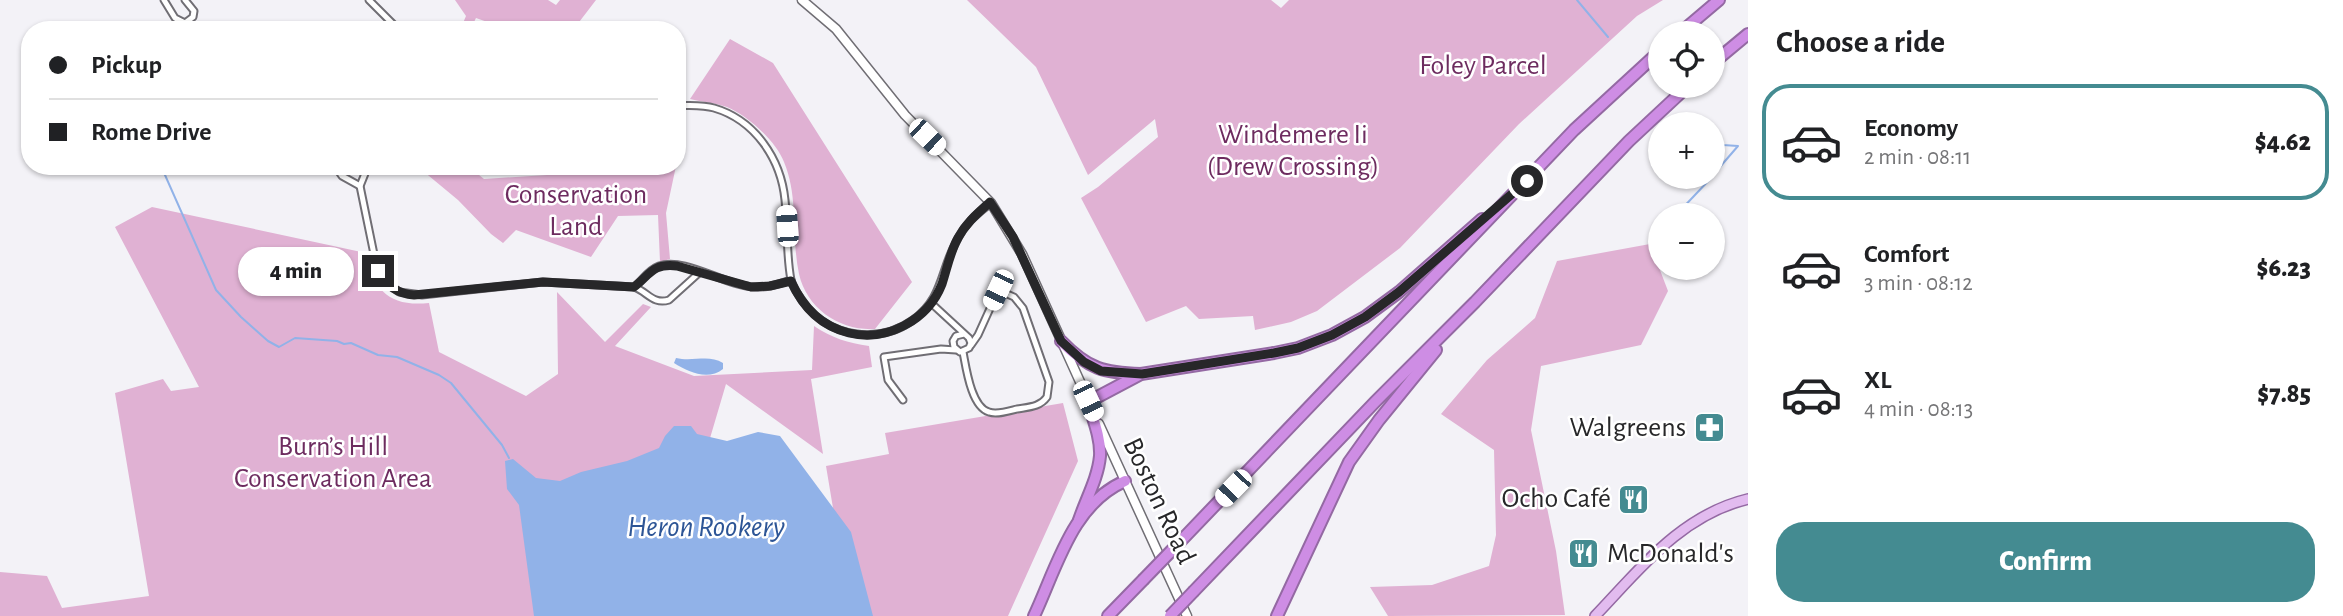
<!DOCTYPE html>
<meta charset="utf-8">
<style>
body{margin:0;font-family:"Alegreya Sans",sans-serif;background:#f6f6f6;color:#202124;height:100vh;display:flex;flex-direction:column;font-size:26px;white-space:nowrap}
*{box-sizing:border-box;margin:0}
p{font-size:23px;color:#757577}
.icon{flex:none;width:38px;height:38px;fill:none;stroke:currentColor;stroke-width:2;stroke-linecap:round;stroke-linejoin:round}
.map{position:relative;flex:1;overflow:hidden}
.drawer{display:flex;flex-direction:column;background:#fff;width:595px}
.drawer>*{flex:none}
.hud{position:absolute;left:21px;top:21px;width:665px;height:154px;border-radius:28px;box-shadow:0 2px 5px #0004;display:grid;align-content:center;height:154px;padding:0 28px;background:#fff}
.controls{position:absolute;left:1648px;top:21px;display:grid;gap:14px}
.controls a{display:grid;place-items:center;width:77px;height:77px;border-radius:50%;background:#fff;box-shadow:0 2px 5px #0004;font-size:35px}
.end{position:absolute;width:32px;height:32px;margin:-16px;border:9px solid #272729;background:#fff;box-shadow:0 0 0 4px #fff}
.from{border-radius:50%}
.bubble{position:absolute;height:49px;border-radius:24px;background:#fff;box-shadow:0 2px 5px #0004;font-size:23px;font-weight:800;line-height:49px;text-align:center}
.car{position:absolute;width:21px;height:42px;margin:-21px -10px;border-radius:9px;box-shadow:0 0 5px 2px #0007;background:linear-gradient(#fff 24%,#345 0 40%,#fff 0 76%,#345 0 86%,#fff 0)}
.hud b{display:flex;align-items:center;gap:24px;height:66px;font-size:26px}
.hud b+b{border-top:2px solid #e0e0e0}
.hud i{width:18px;height:18px;background:#202124}
ul{padding:0;list-style:none}
li{display:flex;align-items:center;gap:21px;height:116px;margin:0 14px 10px;padding:0 14px;border:4px solid transparent;border-radius:28px}
li div{flex:1}
li b{display:block;font-size:26px}
li em{font-style:normal;font-weight:800}
li.current{border-color:#448b91}
li>.icon{width:63px;height:63px;stroke-width:1.5}
h2{padding:0 28px;font-size:32px;line-height:84px}
.action{display:flex;gap:14px;margin-top:auto;padding:14px 28px}
.action a{flex:1;height:80px;border-radius:28px;background:#448b91;color:#fff;font-size:28px;font-weight:800;line-height:80px;text-align:center}
main{display:flex;flex:1;min-height:0}
.map>svg:first-child{display:block}
</style>
<main>
<div class="map">
<svg width="1748" height="616" viewBox="0 0 1748 616">
<rect width="100%" height="100%" fill="#f3f2f7"/>
<g fill="#e0b1d3">
<path d="M455 0H548L556 5 560 0H596L573 30H510L476 18 470 30H460L466 16Z"/>
<path d="M967 0H1271L1281 8 1289 0H1663L1637 16 1519 124 1400 248 1317 311 1291 322 1255 330 1253 316 1199 319 1186 306 1146 322 1081 198 1098 187 1158 137 1155 119 1088 175 1036 67Z"/>
<path d="M730 39 773 63 912 282 875 329C840 331 807 309 799 274 791 236 799 198 784 162 776 141 747 115 727 107 716 103 702 102 690 99Z"/>
<path d="M417 166H468L484 179 594 172 595 166H676L666 213 670 259 660 262 658 215 618 216 591 257 516 230 503 243 491 234 458 200Z"/>
<path d="M152 207 366 253C373 291 390 307 429 303L439 352 526 396 558 374 557 292 605 342 643 304 651 307 615 346 694 376 812 370 814 326C832 338 848 343 869 346L872 367 811 379 823 454 726 384 669 577 607 616H0V572L47 576 62 608 149 596 115 393 163 379 171 391 199 387 115 227Z"/>
<path d="M1650 244 1668 291 1641 345 1541 366 1531 430 1556 551 1565 615 1388 616 1370 587 1432 585 1489 566 1496 535 1494 450 1441 414 1487 360 1535 318 1557 261Z"/>
<path d="M1063 403 1078 461 1008 616H851L826 466 889 454 885 433Z"/>
</g>
<g fill="#91b2e8">
<path d="M676 358C693 362 709 354 723 363V369C708 381 688 372 674 363Z"/>
<path d="M674 426H691L697 434 727 441 758 432 780 436 851 532 873 616H534L519 505 507 489 505 461 513 459 536 478 560 481 581 472 627 461 659 448 665 436Z"/>
</g>
<g fill="none" stroke-linecap="round" stroke-linejoin="round">
<g stroke="#91b2e8" stroke-width="2">
<path d="M1577 0 1608 37"/>
<path d="M1686 120 1693 124"/>
<path d="M1713 138 1723 145 1738 146 1713 175"/>
<path d="M161 166 216 290 241 317 268 341 279 347 295 338 337 341 344 344 351 343 378 355 397 357 439 375 451 383 502 445 509 458"/>
<path d="M1676 215 1712 177"/>
<path d="M1650 244 1661 232"/>
</g>
<defs>
<g id="minor">
<path d="M164 0 175 18 185 23 193 17 194 11 185 0"/>
<path d="M369 0 399 30"/>
<path d="M677 105C690 106 702 105 714 108 755 120 781 159 785 200 788 226 786 254 791 280 793 288 799 296 804 303 829 337 878 345 913 320 943 298 940 272 956 242 964 225 976 214 991 203"/>
<path d="M335 166 342 176 360 186"/>
<path d="M368 166 360 186 376 264 382 279 399 292 422 295 543 282 634 287C648 292 653 305 669 300L700 272"/>
<path d="M634 287C642 281 648 270 659 266 686 257 725 286 754 287 767 288 779 284 791 280"/>
<path d="M931 303 969 338 971 343 969 348 960 352 954 347 953 341 956 336 964 334"/>
<path d="M971 345 978 335 1002 282"/>
<path d="M963 352C966 367 971 407 989 412 997 415 1009 411 1017 409 1029 407 1040 407 1047 397L1049 382 1023 308 1014 297 998 290"/>
<path d="M903 400 888 380 884 357 941 349 956 350"/>
</g>
<g id="secondary">
<path d="M802 0 836 29 905 115 991 203 1022 254 1091 406"/>
<path d="M1099 424 1187 616"/>
</g>
<path id="primary" d="M1595 616C1640 569 1681 515 1748 499"/>
<g id="motorway">
<path d="M1680 33 1719 0"/>
<path d="M1713 63 1748 34"/>
<path d="M1061 341C1088 369 1104 373 1141 374L1274 353 1298 348 1332 335 1365 317 1399 292 1482 219"/>
<path d="M1079 520C1086 499 1098 478 1100 456 1101 438 1093 419 1088 402L1139 375"/>
<path d="M1176 546 1574 130 1661 50"/>
<path d="M1194 591 1375 402 1475 302 1629 141 1688 86"/>
<path d="M1034 616C1057 567 1072 504 1125 481"/>
<path d="M1108 616 1143 580"/>
<path d="M1277 616 1349 462 1379 420 1436 350"/>
</g>
</defs>
<use href="#minor" stroke="#706e74" stroke-width="9"/>
<use href="#secondary" stroke="#706e74" stroke-width="11"/>
<use href="#primary" stroke="#9469a3" stroke-width="12"/>
<use href="#motorway" stroke="#9469a3" stroke-width="14"/>
<use href="#minor" stroke="#fff" stroke-width="5"/>
<use href="#secondary" stroke="#fff" stroke-width="8"/>
<use href="#primary" stroke="#e2bbef" stroke-width="9"/>
<use href="#motorway" stroke="#ce8de4" stroke-width="10"/>
<defs>
<g id="motorway-bridge">
<path d="M1143 580 1176 546"/>
<path d="M1170 616 1194 591"/>
</g>
</defs>
<use href="#motorway-bridge" stroke="#9469a3" stroke-width="14" stroke-linecap="butt"/>
<use href="#motorway-bridge" stroke="#ce8de4" stroke-width="10"/>
</g>
<g fill="none" stroke-linecap="round" stroke-linejoin="round">
<path stroke="#272729" stroke-width="9" d="M378 271C386 285 397 294 414 295L543 282 634 287C650 275 652 263 677 266L751 287 770 286 791 281C802 306 821 326 849 333 887 342 928 320 942 284 947 269 950 252 958 238 966 223 978 213 990 202L1013 237 1061 341 1084 362 1101 371 1142 374 1274 353 1298 348 1332 335 1365 317 1399 292 1527 181"/>
</g>
<defs>
<symbol id="pharmacy-square" viewBox="-11 -11 22 22"><rect x="-9" y="-9" width="18" height="18" rx="4" fill="#448b91" stroke="#fff"/><path d="M-2-6h4v4h4v4h-4v4h-4v-4h-4v-4h4Z" fill="#fff"/></symbol>
<symbol id="restaurant-square" viewBox="-11 -11 22 22"><rect x="-9" y="-9" width="18" height="18" rx="4" fill="#448b91" stroke="#fff"/><path d="M-5-6h1v4h1v-4h1v4h1v-4h1v5L-1.5 .5V6h-2V.5L-5-1ZM5-6V6H3V1.5H1.5Q1.5-4 5-6Z" fill="#fff"/></symbol>
</defs>
<g fill-rule="evenodd">
<use href="#pharmacy-square" x="1692" y="410" width="35" height="35"/>
<use href="#restaurant-square" x="1616" y="482" width="35" height="35"/>
<use href="#restaurant-square" x="1566" y="536" width="35" height="35"/>
</g>
<g text-anchor="middle" dominant-baseline="central" stroke-width="5" stroke-linejoin="round" paint-order="stroke">
<g font-size="28" fill="#6d2b5f" stroke="#fff">
<text x="1483" y="66">Foley Parcel</text>
<text x="1293" y="135">Windemere Ii<tspan x="1293" dy="32">(Drew Crossing)</tspan></text>
<text x="576" y="195">Conservation<tspan x="576" dy="32">Land</tspan></text>
<text x="333" y="447">Burn’s Hill<tspan x="333" dy="32">Conservation Area</tspan></text>
</g>
<g font-size="28" fill="#272729" stroke="#fff" text-anchor="end">
<text x="1686" y="428">Walgreens</text>
<text x="1611" y="499">Ocho Café</text>
<text x="1607" y="554" text-anchor="start">McDonald's</text>
</g>
<g font-size="28" fill="#272729" stroke="#fff">
<text transform="translate(1159 501) rotate(65)">Boston Road</text>
</g>
<g font-size="30" font-style="italic" fill="#2d5596" stroke="#fff">
<text x="706" y="527">Heron Rookery</text>
</g>
</g>
</svg>
<div class="controls">
<a><svg class="icon" aria-label="locate" viewBox="0 0 24 24"><circle cx="12" cy="12" r="6"/><path d="M12 2v4M12 18v4M2 12h4M18 12h4"/></svg></a>
<a>+</a>
<a>−</a>
</div>
<i class="end from" style="left:1527px;top:181px"></i>
<i class="end" style="left:378px;top:271px"></i>
<div class="bubble" style="left:238px;top:247px;width:116px">4 min</div>
<i class="car" style="left:927px;top:137px;rotate:134deg"></i>
<i class="car" style="left:787px;top:226px;rotate:356deg"></i>
<i class="car" style="left:998px;top:290px;rotate:205deg"></i>
<i class="car" style="left:1088px;top:401px;rotate:155deg"></i>
<i class="car" style="left:1233px;top:488px;rotate:224deg"></i>
<div class="hud">
<b><i class="from"></i>Pickup</b>
<b><i></i>Rome Drive</b>
</div>
</div>
<section class="drawer">
<h2>Choose a ride</h2>
<ul>
<li class="current"><svg class="icon" aria-label="car" viewBox="0 0 24 24"><path d="M5 17H2v-5l4-1 3-4h7l3 4 3 1v5h-3M9 17h6M6 11h13"/><circle cx="7" cy="17" r="2"/><circle cx="17" cy="17" r="2"/></svg><div><b>Economy</b><p>2 min · 08:11</p></div><em>$4.62</em></li>
<li><svg class="icon" aria-label="car" viewBox="0 0 24 24"><path d="M5 17H2v-5l4-1 3-4h7l3 4 3 1v5h-3M9 17h6M6 11h13"/><circle cx="7" cy="17" r="2"/><circle cx="17" cy="17" r="2"/></svg><div><b>Comfort</b><p>3 min · 08:12</p></div><em>$6.23</em></li>
<li><svg class="icon" aria-label="car" viewBox="0 0 24 24"><path d="M5 17H2v-5l4-1 3-4h7l3 4 3 1v5h-3M9 17h6M6 11h13"/><circle cx="7" cy="17" r="2"/><circle cx="17" cy="17" r="2"/></svg><div><b>XL</b><p>4 min · 08:13</p></div><em>$7.85</em></li>
</ul>
<div class="action"><a>Confirm</a></div>
</section>
</main>
